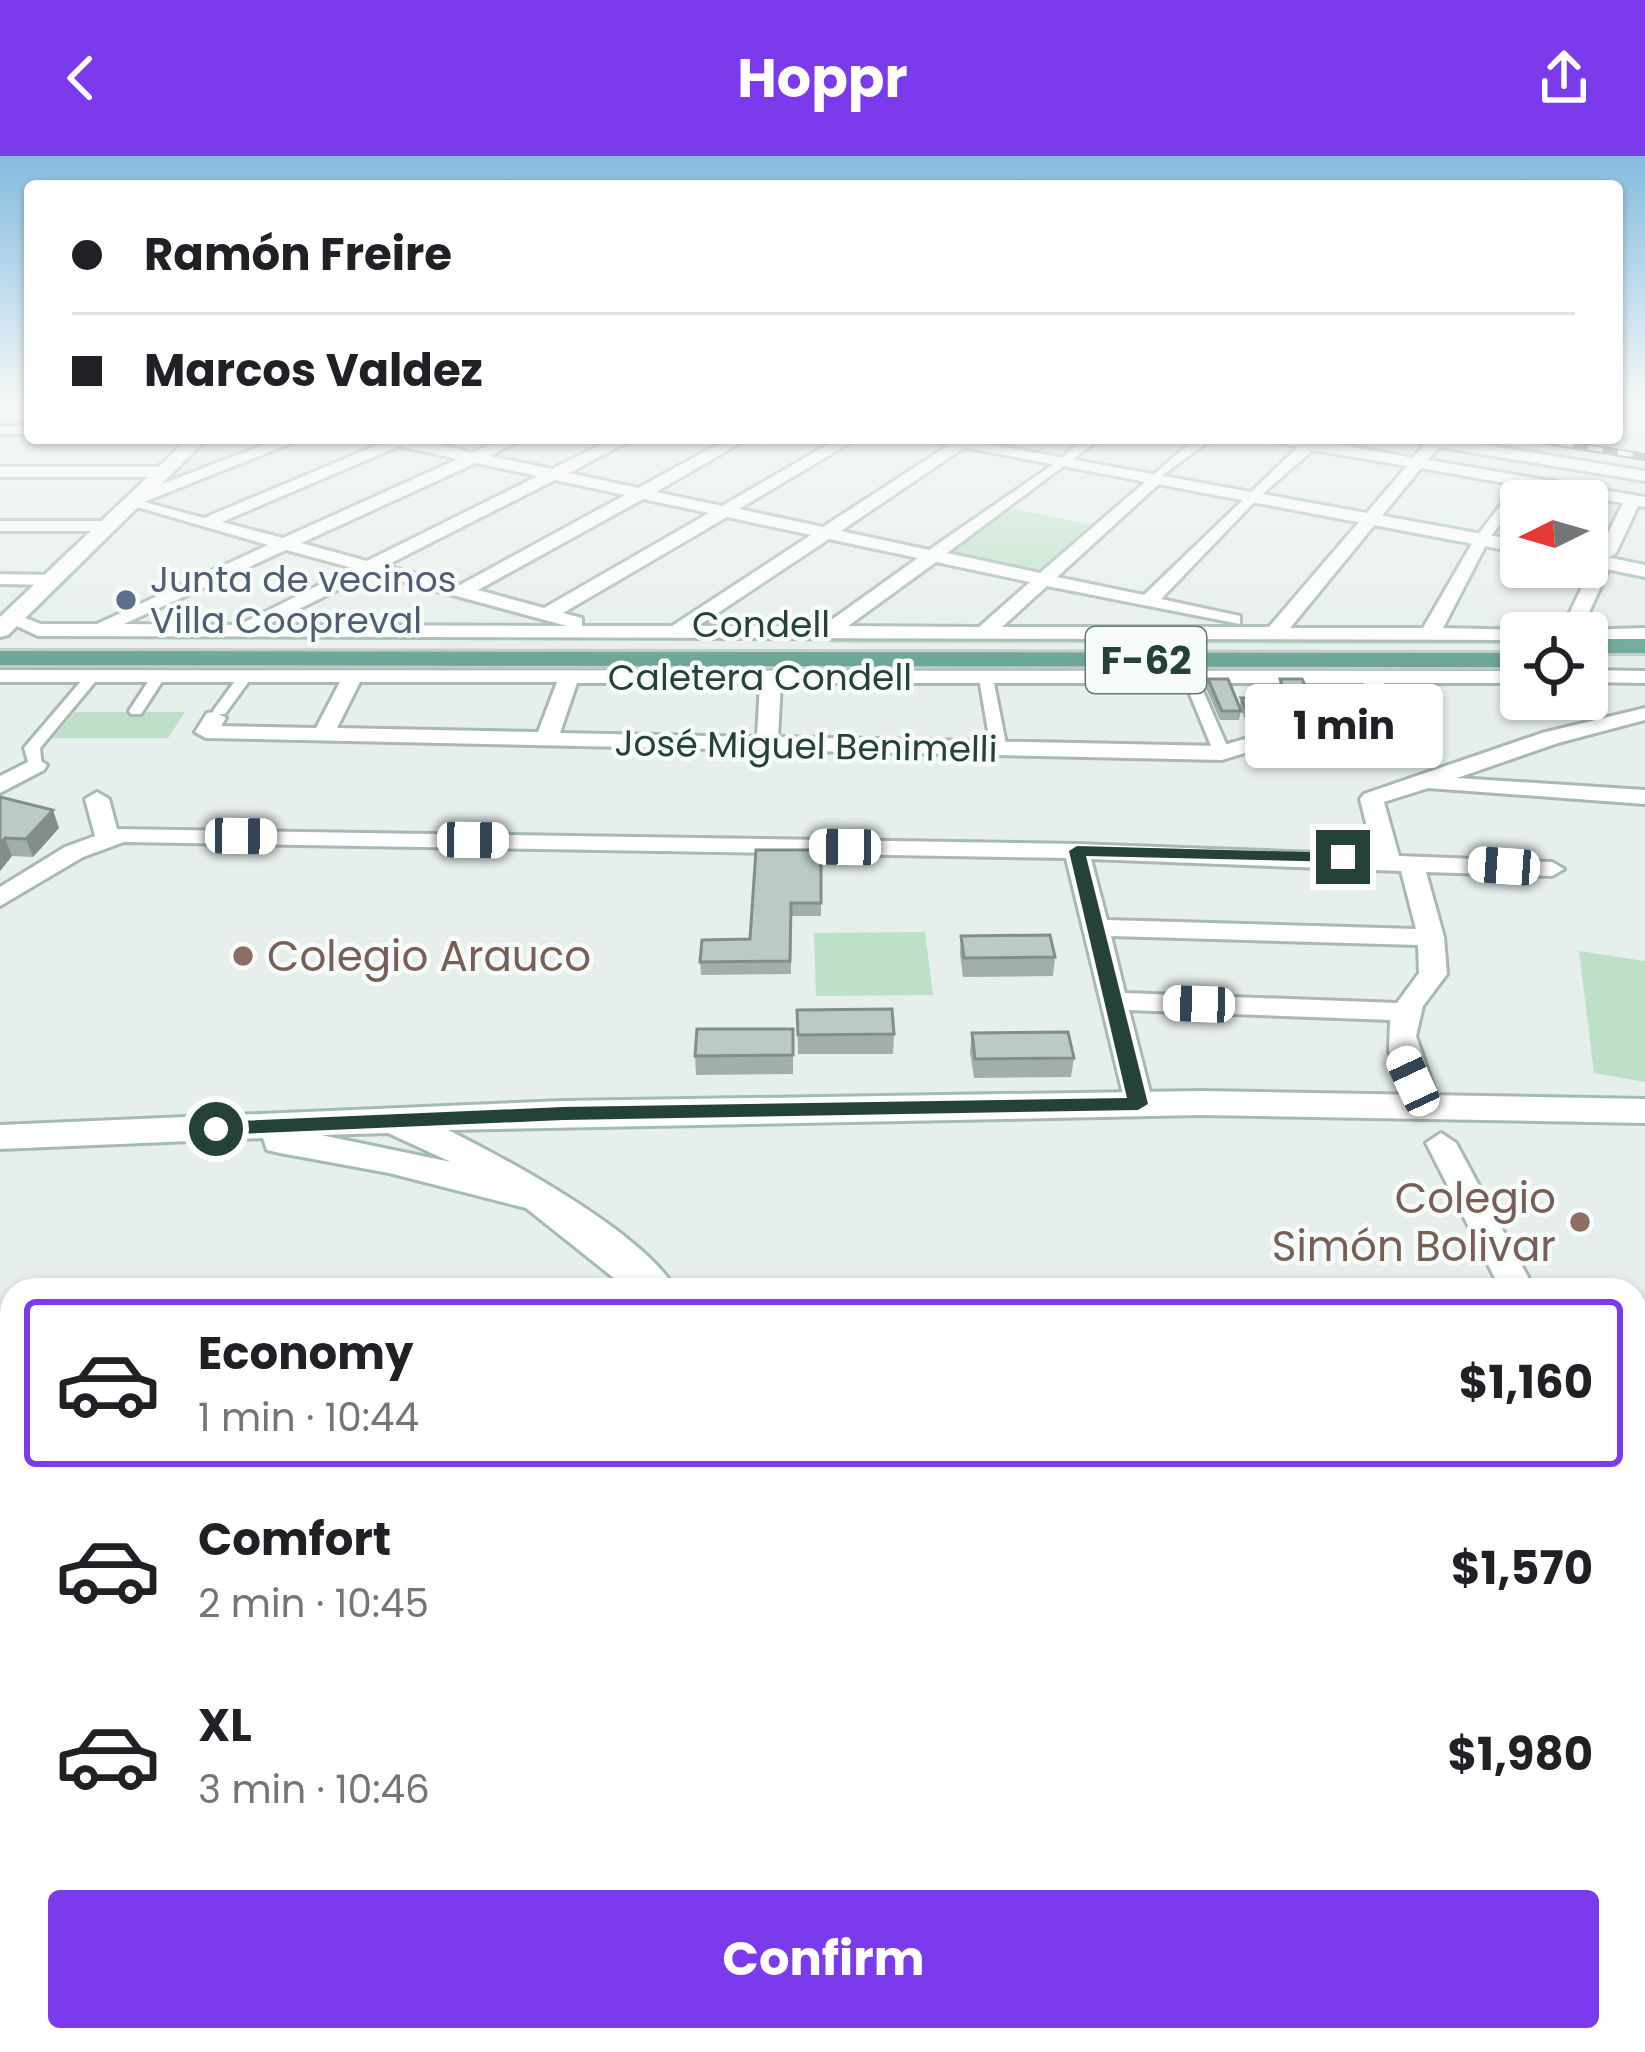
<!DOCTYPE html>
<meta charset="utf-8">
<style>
body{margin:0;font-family:Poppins,sans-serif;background:#f6f6f6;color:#202124;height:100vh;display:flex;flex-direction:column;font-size:45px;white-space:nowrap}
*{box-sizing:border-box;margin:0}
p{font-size:39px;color:#757577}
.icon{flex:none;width:66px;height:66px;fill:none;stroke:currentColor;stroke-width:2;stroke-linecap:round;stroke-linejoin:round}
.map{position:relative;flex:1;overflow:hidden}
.panel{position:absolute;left:0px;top:1122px;width:1647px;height:774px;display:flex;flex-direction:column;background:#fff;border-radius:36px 36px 0 0;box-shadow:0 3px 9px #0004}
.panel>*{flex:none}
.banner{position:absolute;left:24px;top:24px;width:1599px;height:264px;border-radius:12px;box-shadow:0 3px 9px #0004;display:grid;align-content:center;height:264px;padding:0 48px;background:#fff}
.needle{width:78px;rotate:265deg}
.buttons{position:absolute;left:1500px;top:324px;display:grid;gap:24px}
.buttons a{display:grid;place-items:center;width:108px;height:108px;border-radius:12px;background:#fff;box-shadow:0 3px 9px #0004;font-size:60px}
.end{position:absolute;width:54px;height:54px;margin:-27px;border:15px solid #24423a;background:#fff;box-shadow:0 0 0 6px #fff}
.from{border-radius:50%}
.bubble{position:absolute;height:84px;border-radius:12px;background:#fff;box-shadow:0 3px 9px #0004;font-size:39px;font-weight:700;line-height:84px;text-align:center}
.car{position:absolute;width:36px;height:72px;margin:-36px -18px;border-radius:15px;box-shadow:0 0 9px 3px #0007;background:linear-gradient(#fff 24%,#345 0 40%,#fff 0 76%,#345 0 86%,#fff 0)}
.banner b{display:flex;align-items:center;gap:42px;height:114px;font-size:45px}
.banner b+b{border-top:3px solid #e0e0e0}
.banner i{width:30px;height:30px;background:#202124}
ul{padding:21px 0 0;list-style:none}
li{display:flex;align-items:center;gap:36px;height:168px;margin:0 24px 18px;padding:0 24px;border:6px solid transparent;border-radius:12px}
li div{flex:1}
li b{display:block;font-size:45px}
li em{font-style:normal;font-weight:700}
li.selected{border-color:#7c3aed}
li>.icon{width:108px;height:108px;stroke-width:1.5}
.button{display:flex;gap:24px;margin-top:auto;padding:24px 48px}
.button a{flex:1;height:138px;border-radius:12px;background:#7c3aed;color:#fff;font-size:48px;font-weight:700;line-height:138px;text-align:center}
header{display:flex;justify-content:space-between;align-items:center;height:156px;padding:0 48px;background:#7c3aed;color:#fff;font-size:54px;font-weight:700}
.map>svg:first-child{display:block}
</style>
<header><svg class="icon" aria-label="back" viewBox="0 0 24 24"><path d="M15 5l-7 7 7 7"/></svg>Hoppr<svg class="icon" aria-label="share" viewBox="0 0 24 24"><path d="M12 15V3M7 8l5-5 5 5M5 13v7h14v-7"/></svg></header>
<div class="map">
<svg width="1645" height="1896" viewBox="0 0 1645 1896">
<rect width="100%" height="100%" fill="#e6efeb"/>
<g fill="#bfe0c8">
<path d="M1005 351 1097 370 1037 418 942 399Z"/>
<path d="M787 480 1521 482V488L836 487Z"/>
<path d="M23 494 1521 495V501L18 499Z"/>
<path d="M0 507 1521 509V516L0 518Z"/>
<path d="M75 556H185L168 582H53Z"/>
<path d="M925 776 933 839 816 840 814 777Z"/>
<path d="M1579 795 1645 805V926L1594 917Z"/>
</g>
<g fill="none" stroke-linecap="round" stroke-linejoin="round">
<defs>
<g id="pedestrian">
<path d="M88 517 100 520 40 592 42 612H30L24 592Z"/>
<path d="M153 518 165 521 141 558H131L129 555Z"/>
<path d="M240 518 252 521 225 558H215L213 555Z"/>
<path d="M986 518 993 522 1007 593 999 598 991 593 979 522Z"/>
<path d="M1185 518 1197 521 1230 597 1227 600 1222 602 1214 597 1183 521Z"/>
</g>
<g id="minor">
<rect x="0" y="270" width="30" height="8"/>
<path d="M282 282H304L144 346 204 362 382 287 374 282H414L472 297 505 282H525L489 300 552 313 615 282H635L569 317 638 332 730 282H749L656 336 722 350 839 282H858L739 353 823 371 960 282H978L841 375 929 394 1061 303 1083 282H1101L947 397 1040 417 1196 282H1213L1160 321V327L1057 421 1144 439 1298 291 1262 282 1310 283 1413 302 1425 288 1413 282H1442L1645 315V325L1439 291 1428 304 1645 341V351L1638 350 1616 397 1608 402 1612 406 1581 474 1645 472V484H1587V477H1560L1594 406 1602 401 1598 397 1623 347 1530 331 1490 381 1443 472 1528 474 1530 477H1521V484L38 480 2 463 12 457 41 468H97L268 389 123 347 130 340ZM399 290 458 303 283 382 222 366ZM1313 294 1407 310 1269 471H1002L1047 430 1240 468V460L1161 443 1260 340ZM476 307 538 320 367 405 301 387ZM1421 312 1516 329 1474 384 1423 472H1290ZM555 324 625 339 460 429 385 410ZM643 343 709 357 544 452 478 434ZM727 361 811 379 672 470H582V462L563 457ZM829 383 918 402 823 470H698ZM286 394 353 412 239 469 124 468ZM936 406 1030 426 979 471 848 470ZM371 417 567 470 267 469Z"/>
<path d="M0 311H164L172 316 164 321H0Z"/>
<path d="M0 365H107L116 370 107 375H0Z"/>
<path d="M0 418 52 419 61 424 52 429 0 428Z"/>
<path d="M0 514 1521 515V527H1384L1396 548 1392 552 1222 604 206 582 195 576 207 557 215 556 226 562 221 570 316 572 340 526H0ZM360 526H557L538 576 337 572ZM577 527H760L757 581 560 577ZM781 527H1364L1373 545 1221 590 778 581Z"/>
<path d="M1587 514 1645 515V527L1587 526Z"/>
<path d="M1645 552V564L1558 587 1457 622 1645 634V648L1428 632 1384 646 1399 700 1552 706 1564 713 1552 720 1426 716 1444 781 1447 818 1423 850 1416 880 1439 948 1424 958 1413 955 1389 895 1390 864 1129 854 1153 948 1138 958 1127 955 1066 702 124 686 83 701 0 750V731L65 691 95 680 85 643 97 636 109 643 117 673 1077 688 1374 699 1360 643 1364 638 1542 577ZM1091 703 1401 715 1416 773 1107 764ZM1111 780 1418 789 1419 817 1397 847 1125 837Z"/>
<path d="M36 602 47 609 44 614 0 637V620Z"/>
<path d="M1441 977 1456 987 1535 1134H1501L1426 987Z"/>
<path d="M0 1516 12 1517V1557L0 1556Z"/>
<path d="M1635 1686 1645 1691V1830L1635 1828Z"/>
</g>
<g id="secondary">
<path d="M189 282H208L8 479 0 481V461Z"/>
<path d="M915 282H954L1521 385V397Z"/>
<path d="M1587 397 1645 409V421L1587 409Z"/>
<path d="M1201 935 1645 943V967L1201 959 448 974C508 1004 643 1076 676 1134H629L526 1052 389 1017 280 997 267 994 263 982 0 993V969L563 945ZM388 977 451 1006 321 979Z"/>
<path d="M1347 1884H1415L1420 1896H1352Z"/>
</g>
<g id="primary">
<rect x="1587" y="483" width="58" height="14"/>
<path d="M0 495 1521 497V511L0 509Z"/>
</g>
</defs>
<use href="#pedestrian" stroke="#a8b8b2" stroke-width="6"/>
<use href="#minor" stroke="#a8b8b2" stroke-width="6"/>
<use href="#secondary" stroke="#a4bbb3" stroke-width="6"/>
<use href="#primary" stroke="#c2cac8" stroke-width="6"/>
<use href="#pedestrian" fill="#fff" fill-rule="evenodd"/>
<use href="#minor" fill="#fff" fill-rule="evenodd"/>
<use href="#secondary" fill="#fff" fill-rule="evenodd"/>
<use href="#primary" fill="#6aa596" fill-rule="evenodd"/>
<defs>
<path id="rail" d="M1529 282 1645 301"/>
</defs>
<use href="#rail" stroke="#5f7d75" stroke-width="8"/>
<use href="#rail" stroke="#f7fbf9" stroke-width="4.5" stroke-dasharray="15" stroke-linecap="butt"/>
</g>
<g fill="#a1aea9">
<path d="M1208 523 1241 555 1239 564H1220L1206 532Z"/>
<path d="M1280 523 1311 542H1333L1331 551 1250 577 1240 550 1241 542H1282L1278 532Z"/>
<path d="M0 641 59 672 33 701 12 700 0 715Z"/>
<path d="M821 694V760H791V818L701 819 700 806 750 783Z"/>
<path d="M961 780 1055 801 1053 820 963 821 960 798Z"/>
<path d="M797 854 894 878 893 898H798Z"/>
<path d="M793 873V918L696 919 695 900Z"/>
<path d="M972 877 1074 902 1071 921 974 922 970 896Z"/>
<path d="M12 1407V1474L0 1473V1429Z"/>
<path d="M12 1590V1786L0 1784V1611Z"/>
</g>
<g fill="#838d89">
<path d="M1333 542 1331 551 1250 577 1252 568Z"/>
<path d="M53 654 59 672 33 701 26 683Z"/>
<path d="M5 682 12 700 0 715V688Z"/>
<path d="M627 1884H677L678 1889 662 1896H600Z"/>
</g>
<g fill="#bbcac4" stroke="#838d89" stroke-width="3">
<path d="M1208 523H1228L1241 555H1222Z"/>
<path d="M1280 523H1302L1311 542H1333L1252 568 1241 542H1287Z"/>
<path d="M0 641 53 654 26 683 5 682 0 688Z"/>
<path d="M756 694H821V747H791L790 805 700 806 702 784 750 783Z"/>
<path d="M1050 779 1055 801 964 802 961 780Z"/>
<path d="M892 853 894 878 798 879 797 854Z"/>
<path d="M697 873H793V899L695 900Z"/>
<path d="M1068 876 1074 902 975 903 972 877Z"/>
<path d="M12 1407V1456L0 1455V1429Z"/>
<path d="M12 1590V1764L0 1762V1611Z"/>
<path d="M504 1884H627L600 1896H506Z"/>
<path d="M670 1884H810L809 1896H668Z"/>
</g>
<linearGradient id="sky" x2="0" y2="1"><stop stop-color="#84bce0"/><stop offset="0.48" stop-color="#f4f8f6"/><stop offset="1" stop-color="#f4f8f6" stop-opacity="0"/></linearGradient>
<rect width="1645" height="510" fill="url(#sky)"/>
<path fill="#24423a" d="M1077 690 1343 697 1351 701 1343 706 1086 700 1148 948 1138 954 563 964 216 979 206 973 216 966 563 951 1127 942 1069 695Z"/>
<circle fill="#5c6f8a" stroke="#f7fbf9" stroke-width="4.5" cx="126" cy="444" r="12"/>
<g fill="#8d6e63" stroke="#f7fbf9" stroke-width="4.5">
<circle cx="243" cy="800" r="12"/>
<circle cx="1580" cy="1066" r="12"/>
</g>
<g text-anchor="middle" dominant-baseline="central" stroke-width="9" stroke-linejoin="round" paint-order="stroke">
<g font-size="36" fill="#4e5e75" stroke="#f7fbf9" text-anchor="start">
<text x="150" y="423">Junta de vecinos<tspan x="150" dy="41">Villa Coopreval</tspan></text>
</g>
<g font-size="36" fill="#24423a" stroke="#f7fbf9">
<text x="761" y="468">Condell</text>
<text x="760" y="521">Caletera Condell</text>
<text transform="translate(806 590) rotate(1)">José Miguel Benimelli</text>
</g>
<rect fill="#f7fbf9" stroke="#637a73" stroke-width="3" x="1086" y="471" width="120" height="66" rx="9"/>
<g font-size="39" font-weight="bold" fill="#24423a">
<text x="1146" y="504">F-62</text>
</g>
<g font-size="42" fill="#785e54" stroke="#f7fbf9" text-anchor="start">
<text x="267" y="800">Colegio Arauco</text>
<text x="1556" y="1042" text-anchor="end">Colegio<tspan x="1556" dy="48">Simón Bolivar</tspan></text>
</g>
</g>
</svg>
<div class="buttons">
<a><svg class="needle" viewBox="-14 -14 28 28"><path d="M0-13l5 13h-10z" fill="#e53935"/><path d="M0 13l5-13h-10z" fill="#757577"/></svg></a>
<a><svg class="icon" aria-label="locate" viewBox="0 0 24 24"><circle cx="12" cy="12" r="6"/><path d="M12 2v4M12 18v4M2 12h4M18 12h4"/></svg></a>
</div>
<i class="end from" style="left:216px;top:973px"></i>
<i class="end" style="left:1343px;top:701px"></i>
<div class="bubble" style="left:1245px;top:528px;width:198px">1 min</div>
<i class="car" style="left:241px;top:680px;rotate:91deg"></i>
<i class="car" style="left:473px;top:684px;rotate:91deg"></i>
<i class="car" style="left:845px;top:691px;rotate:271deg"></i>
<i class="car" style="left:1504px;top:710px;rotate:274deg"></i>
<i class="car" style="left:1199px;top:848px;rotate:272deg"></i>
<i class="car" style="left:1413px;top:925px;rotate:335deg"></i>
<div class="banner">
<b><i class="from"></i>Ramón Freire</b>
<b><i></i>Marcos Valdez</b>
</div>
<section class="panel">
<ul>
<li class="selected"><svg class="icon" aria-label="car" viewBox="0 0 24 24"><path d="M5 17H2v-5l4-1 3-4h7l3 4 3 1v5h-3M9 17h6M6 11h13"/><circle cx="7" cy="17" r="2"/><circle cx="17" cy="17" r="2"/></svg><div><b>Economy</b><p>1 min · 10:44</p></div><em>$1,160</em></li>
<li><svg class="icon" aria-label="car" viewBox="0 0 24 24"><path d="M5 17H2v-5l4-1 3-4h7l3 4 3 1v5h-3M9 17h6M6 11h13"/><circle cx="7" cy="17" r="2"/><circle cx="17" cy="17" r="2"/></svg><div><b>Comfort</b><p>2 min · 10:45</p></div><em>$1,570</em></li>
<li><svg class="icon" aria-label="car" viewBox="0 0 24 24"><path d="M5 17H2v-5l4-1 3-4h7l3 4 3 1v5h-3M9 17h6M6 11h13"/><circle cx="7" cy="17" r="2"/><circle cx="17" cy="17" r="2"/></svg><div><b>XL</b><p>3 min · 10:46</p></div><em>$1,980</em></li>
</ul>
<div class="button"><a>Confirm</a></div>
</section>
</div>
